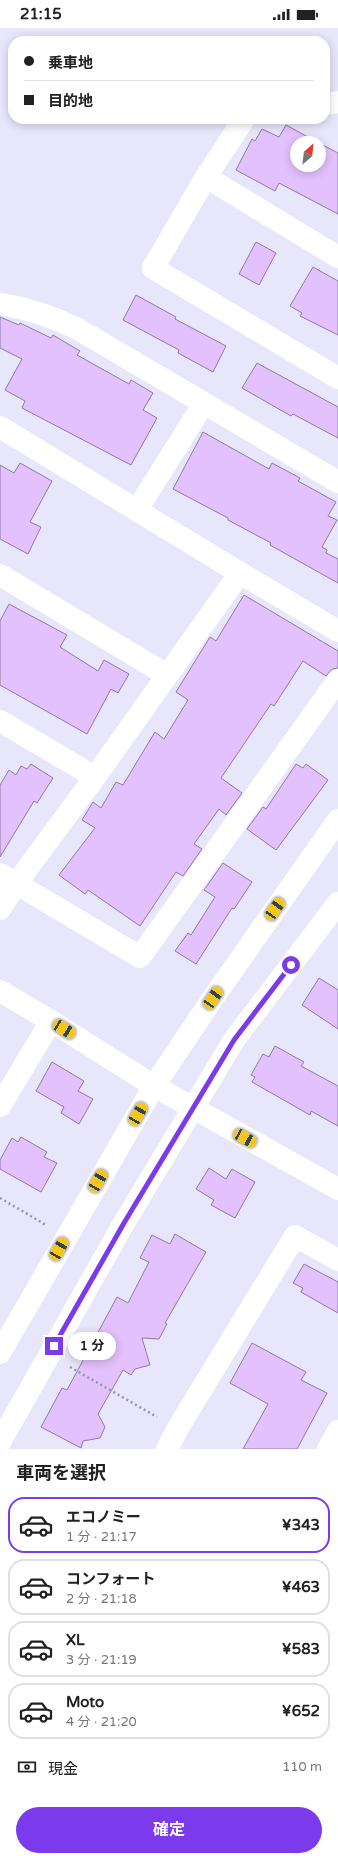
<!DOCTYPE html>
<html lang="ja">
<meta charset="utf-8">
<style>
body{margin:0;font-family:"Varela Round","Noto Sans JP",sans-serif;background:#f2f2f2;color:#202124;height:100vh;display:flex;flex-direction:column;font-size:15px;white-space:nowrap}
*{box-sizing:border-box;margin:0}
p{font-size:13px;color:#757577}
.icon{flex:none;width:22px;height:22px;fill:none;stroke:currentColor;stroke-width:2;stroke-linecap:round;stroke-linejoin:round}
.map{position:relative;height:1421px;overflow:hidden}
.details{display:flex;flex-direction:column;background:#fff;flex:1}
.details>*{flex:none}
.hud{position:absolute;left:8px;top:8px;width:322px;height:88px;border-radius:16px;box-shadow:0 2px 10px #0003;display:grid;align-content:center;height:88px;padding:0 16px;background:#fff}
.needle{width:26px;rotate:28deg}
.tools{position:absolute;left:290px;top:108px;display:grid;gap:8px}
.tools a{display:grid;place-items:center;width:36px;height:36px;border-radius:50%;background:#fff;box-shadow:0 2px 10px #0003;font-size:20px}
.end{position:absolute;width:18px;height:18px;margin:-9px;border:5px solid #7c3aed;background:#fff;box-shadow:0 0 0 2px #fff}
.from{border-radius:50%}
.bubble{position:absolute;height:28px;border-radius:14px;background:#fff;box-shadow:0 2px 10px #0003;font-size:13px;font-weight:700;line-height:28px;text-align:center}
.car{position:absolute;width:12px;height:24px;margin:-12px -6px;border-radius:5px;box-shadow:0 0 3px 1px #0007;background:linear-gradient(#f5c518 24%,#345 0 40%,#f5c518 0 76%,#345 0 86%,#f5c518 0)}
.hud b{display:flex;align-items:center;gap:14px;height:38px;font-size:15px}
.hud b+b{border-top:1px solid #e0e0e0}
.hud i{width:10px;height:10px;background:#202124}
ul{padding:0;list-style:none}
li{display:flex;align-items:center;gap:12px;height:56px;margin:0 8px 6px;padding:0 8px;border:2px solid #e0e0e0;border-radius:16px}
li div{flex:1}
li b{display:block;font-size:15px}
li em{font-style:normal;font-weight:700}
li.selected{border-color:#7c3aed}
li>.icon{width:36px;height:36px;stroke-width:1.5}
h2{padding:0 16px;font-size:18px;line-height:48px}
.pay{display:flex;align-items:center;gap:10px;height:44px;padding:0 16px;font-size:15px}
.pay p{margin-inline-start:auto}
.action{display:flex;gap:8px;margin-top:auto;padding:8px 16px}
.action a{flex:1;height:46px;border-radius:24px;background:#7c3aed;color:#fff;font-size:16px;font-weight:700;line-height:46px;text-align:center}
.status{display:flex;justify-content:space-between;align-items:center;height:28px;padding:0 20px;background:#fff;direction:ltr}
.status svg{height:11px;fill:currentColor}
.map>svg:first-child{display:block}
</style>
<div class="status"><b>21:15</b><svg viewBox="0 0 49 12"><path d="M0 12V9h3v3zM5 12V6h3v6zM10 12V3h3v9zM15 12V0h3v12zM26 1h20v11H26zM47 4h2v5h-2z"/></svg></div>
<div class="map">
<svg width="338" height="1421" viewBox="0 0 338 1421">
<rect width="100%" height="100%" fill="#e8e6fb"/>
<g fill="#e3c1fc" stroke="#927aa4">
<path d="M286 97 319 115H297V137H319V115L338 125V186L279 155 275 163 236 142 252 111 255 113 262 101 279 109Z"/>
<path d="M256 214 276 225 259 257 239 246Z"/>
<path d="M313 239 338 253V307L300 288 302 285 290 278Z"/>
<path d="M136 267 176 289 175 291 226 318 213 344 178 325 179 322 123 292Z"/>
<path d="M0 289 19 297 20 295 51 310 53 307 80 323 77 327 129 356 131 352 153 365 143 382 157 390 131 437 22 380 25 373 5 362 22 331 0 320Z"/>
<path d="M257 335 338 379V410L293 386 291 388 242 360Z"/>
<path d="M203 404 269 441 272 435 300 450 298 453 336 474 328 488 337 492 322 519 327 522 326 525 338 531V555L270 517 271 515 228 492V490L173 461Z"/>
<path d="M20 435 52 453 30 494 41 499 28 526 0 511V437L14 445Z"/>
<path d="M244 567 338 623V640L332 641 326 648 303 633 274 678 271 676 221 750 242 765 226 787 219 781 194 816 202 821 183 848 176 844 140 898 88 862 85 866 59 847 95 800 82 792 93 774 101 780 116 754 123 757 155 704 164 711 188 672 176 664 210 609 216 613Z"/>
<path d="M9 576 67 607 60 619 98 643 104 632 129 646 118 665 111 661 87 706 0 657V593Z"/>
<path d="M31 736 53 750 37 775 34 773 0 829V757L9 742 16 747 21 738 27 741Z"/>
<path d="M296 736 303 740 306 736 328 752 276 822 247 801 263 779 266 781Z"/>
<path d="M223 835 252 854 234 881 232 880 196 936 175 923 188 905 191 907 215 869 204 862Z"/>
<path d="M319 950 338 962V1001L302 977Z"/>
<path d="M275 1018 304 1034 301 1038 338 1058V1098L311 1083 310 1087 252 1054 255 1049 251 1047 263 1026 269 1029Z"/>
<path d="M52 1034 84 1053 78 1063 93 1071 79 1096 61 1085 64 1079 36 1063Z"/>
<path d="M21 1109 47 1124 44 1129 57 1135 41 1164 0 1141V1132L12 1110 18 1114Z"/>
<path d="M209 1140 226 1151 232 1141 255 1154 235 1190 211 1177 214 1172 196 1161Z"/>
<path d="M175 1206 206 1224 165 1295 167 1296 159 1311 142 1310 150 1337 135 1341 131 1347 123 1342 98 1386 105 1399 100 1410 83 1413 81 1420 41 1399 62 1360 67 1362 117 1269 128 1275 149 1234 140 1230 152 1207 170 1216Z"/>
<path d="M304 1236 338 1254V1285L301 1264 303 1260 293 1255Z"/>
<path d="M252 1315 306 1344 301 1352 327 1365 297 1421H243L268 1376 230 1355Z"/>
</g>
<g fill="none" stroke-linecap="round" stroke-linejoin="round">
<g stroke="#9895aa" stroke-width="2.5" stroke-dasharray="2 3" stroke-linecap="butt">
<path d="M0 1170 46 1197"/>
<path d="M70 1339 157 1389"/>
</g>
<g stroke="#fff" stroke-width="22">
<path d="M325 76 338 74"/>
<path d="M244 91 206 149 153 240 338 350"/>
<path d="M206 149 338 229"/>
<path d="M0 276C27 280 51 288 76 300L338 454"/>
<path d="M0 399 240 545 338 603"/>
<path d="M137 482 204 375"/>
<path d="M0 547 167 647"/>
<path d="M0 693 95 749"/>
<path d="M0 846 140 929 338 652"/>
<path d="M0 881 16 856 95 749 240 545"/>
<path d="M0 963 51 993 154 1058 338 1161"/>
<path d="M0 1078 51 993"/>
<path d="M0 1325 154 1058 213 970 338 792"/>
<path d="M0 1414 124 1195 234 1012 338 875"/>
<path d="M167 1421 178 1400 295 1208 338 1232"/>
<path d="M328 1421 338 1403"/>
</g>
</g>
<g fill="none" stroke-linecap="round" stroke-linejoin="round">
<path stroke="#7c3aed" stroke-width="5" d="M54 1318 124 1195 234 1012 291 937"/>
</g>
</svg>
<div class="tools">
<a><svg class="needle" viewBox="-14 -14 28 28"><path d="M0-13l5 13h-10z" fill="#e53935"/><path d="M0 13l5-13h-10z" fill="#757577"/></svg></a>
</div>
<i class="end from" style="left:291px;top:937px"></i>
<i class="end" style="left:54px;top:1318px"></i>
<div class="bubble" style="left:68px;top:1304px;width:48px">1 分</div>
<i class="car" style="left:275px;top:881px;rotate:35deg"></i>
<i class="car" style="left:213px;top:970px;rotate:35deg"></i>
<i class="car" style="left:64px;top:1001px;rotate:122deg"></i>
<i class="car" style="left:138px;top:1086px;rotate:30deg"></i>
<i class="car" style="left:245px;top:1110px;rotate:119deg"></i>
<i class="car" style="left:98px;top:1153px;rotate:30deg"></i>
<i class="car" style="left:59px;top:1221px;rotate:30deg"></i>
<div class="hud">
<b><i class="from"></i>乗車地</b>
<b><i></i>目的地</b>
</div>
</div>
<section class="details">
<h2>車両を選択</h2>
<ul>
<li class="selected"><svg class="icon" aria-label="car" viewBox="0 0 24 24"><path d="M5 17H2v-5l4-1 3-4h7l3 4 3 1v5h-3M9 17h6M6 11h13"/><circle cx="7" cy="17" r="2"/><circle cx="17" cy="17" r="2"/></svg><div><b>エコノミー</b><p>1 分 · 21:17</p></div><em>¥343</em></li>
<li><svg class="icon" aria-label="car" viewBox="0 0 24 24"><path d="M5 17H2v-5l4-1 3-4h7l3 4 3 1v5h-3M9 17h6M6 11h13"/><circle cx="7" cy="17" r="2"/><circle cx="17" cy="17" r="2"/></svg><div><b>コンフォート</b><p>2 分 · 21:18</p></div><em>¥463</em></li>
<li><svg class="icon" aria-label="car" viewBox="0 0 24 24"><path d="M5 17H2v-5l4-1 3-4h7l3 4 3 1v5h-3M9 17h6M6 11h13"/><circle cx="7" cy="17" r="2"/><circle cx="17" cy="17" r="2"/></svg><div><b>XL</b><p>3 分 · 21:19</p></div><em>¥583</em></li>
<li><svg class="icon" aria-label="car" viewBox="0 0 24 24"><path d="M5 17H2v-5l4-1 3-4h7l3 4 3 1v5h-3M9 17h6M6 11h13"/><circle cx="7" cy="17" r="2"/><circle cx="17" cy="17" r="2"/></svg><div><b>Moto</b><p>4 分 · 21:20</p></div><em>¥652</em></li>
</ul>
<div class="pay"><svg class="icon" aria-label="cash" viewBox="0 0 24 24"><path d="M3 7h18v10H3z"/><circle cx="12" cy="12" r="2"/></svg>現金<p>110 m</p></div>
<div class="action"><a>確定</a></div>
</section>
